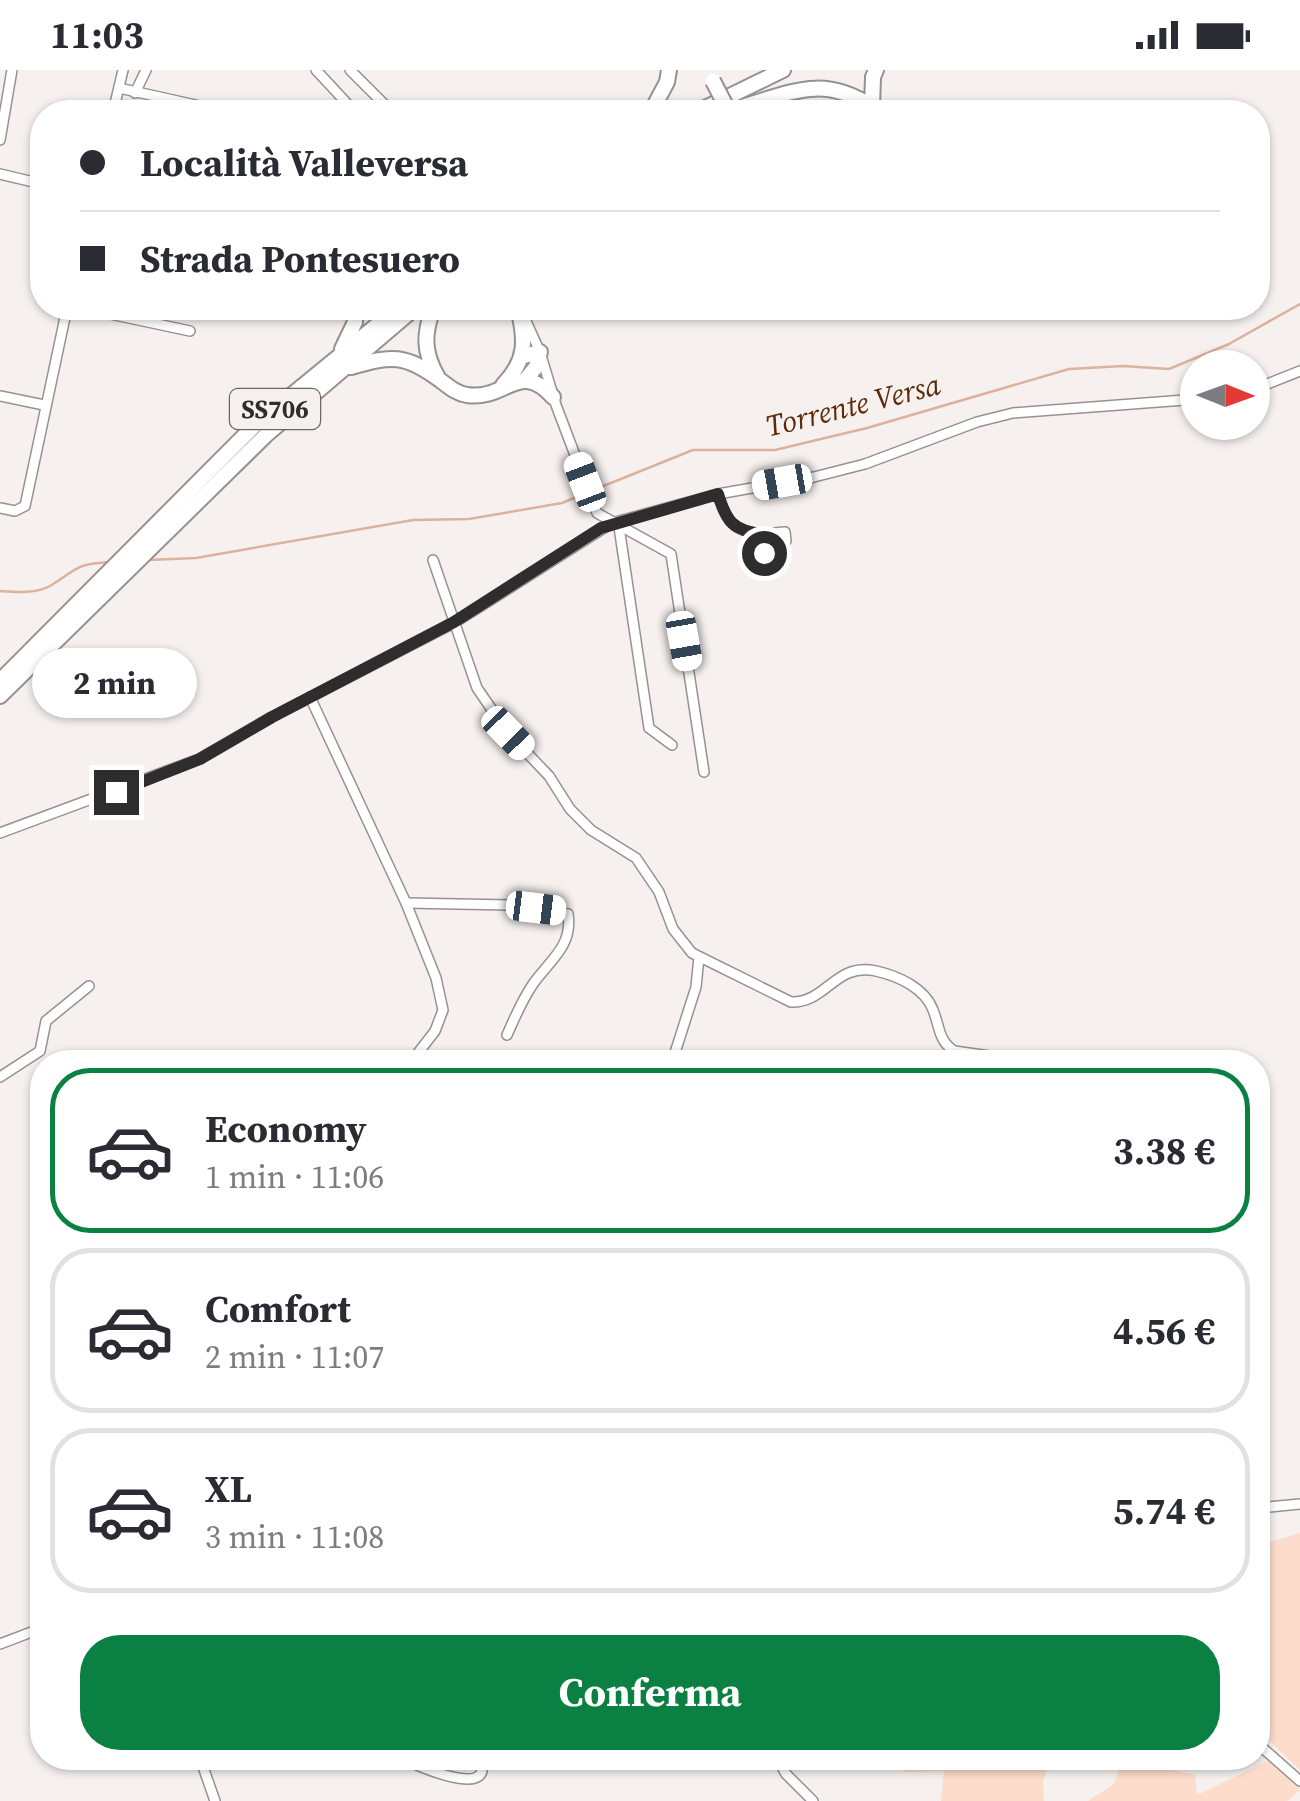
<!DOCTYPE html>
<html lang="it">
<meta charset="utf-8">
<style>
body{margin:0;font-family:"Source Serif 4",serif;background:#f7f7f7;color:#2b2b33;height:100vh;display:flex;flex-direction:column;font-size:38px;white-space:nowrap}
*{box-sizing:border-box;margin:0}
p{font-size:32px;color:#7c7c81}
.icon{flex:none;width:55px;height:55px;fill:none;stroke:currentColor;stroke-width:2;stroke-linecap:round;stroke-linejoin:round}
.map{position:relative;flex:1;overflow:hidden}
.sheet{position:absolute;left:30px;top:980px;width:1240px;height:720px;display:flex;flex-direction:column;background:#fff;border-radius:40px;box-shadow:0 2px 8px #0004}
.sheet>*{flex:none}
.top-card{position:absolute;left:30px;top:30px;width:1240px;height:220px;border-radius:40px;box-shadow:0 2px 8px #0004;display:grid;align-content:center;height:220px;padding:0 50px;background:#fff}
.needle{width:65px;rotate:91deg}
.controls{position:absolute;left:1180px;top:280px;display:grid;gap:20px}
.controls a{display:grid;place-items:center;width:90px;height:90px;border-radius:50%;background:#fff;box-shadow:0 2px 8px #0004;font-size:50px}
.end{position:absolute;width:45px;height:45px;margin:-22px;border:12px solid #2e2c2c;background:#fff;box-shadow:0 0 0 5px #fff}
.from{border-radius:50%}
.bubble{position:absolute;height:70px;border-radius:35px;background:#fff;box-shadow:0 2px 8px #0004;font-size:32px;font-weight:700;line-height:70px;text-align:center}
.car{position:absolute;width:30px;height:60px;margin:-30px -15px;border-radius:12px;box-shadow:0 0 8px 2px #0007;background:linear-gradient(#fff 24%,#345 0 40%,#fff 0 76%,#345 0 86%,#fff 0)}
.top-card b{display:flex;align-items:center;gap:35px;height:95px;font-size:38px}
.top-card b+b{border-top:2px solid #e1e1e2}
.top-card i{width:25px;height:25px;background:#2b2b33}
ul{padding:18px 0 0;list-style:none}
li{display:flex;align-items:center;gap:30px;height:165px;margin:0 20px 15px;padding:0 30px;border:5px solid #e1e1e2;border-radius:40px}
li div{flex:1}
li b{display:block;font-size:38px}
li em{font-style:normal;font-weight:700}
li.on{border-color:#0b8043}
li>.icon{width:90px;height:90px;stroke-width:1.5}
.primary-button{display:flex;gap:20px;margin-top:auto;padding:20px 50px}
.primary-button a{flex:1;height:115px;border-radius:40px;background:#0b8043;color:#fff;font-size:40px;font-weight:700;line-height:115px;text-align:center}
.status{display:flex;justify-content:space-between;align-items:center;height:70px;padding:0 50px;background:#fff;direction:ltr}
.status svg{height:28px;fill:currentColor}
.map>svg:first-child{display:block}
</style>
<div class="status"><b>11:03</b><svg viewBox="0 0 49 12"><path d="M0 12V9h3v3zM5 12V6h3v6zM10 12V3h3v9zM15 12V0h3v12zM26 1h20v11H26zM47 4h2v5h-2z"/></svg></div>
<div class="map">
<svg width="1300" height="1731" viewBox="0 0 1300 1731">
<rect width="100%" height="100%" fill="#f6f1ef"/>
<g fill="#fddccc">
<path d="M1300 1463V1700L1258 1660V1476Z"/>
<path d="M903 1688H1049L1043 1713 1044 1731H941L944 1701 904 1702Z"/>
<path d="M1270 1690 1300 1720 1287 1731H1088L1114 1714 1120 1696 1137 1691 1195 1705 1197 1725Z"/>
</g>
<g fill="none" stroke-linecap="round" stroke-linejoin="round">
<g stroke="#dcb29d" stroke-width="2.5">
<path d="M591 421 693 380H775L867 358 1069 299 1123 296 1169 299 1229 274 1300 234"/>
<path d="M148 490 196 488 413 450 469 449 562 433 584 424"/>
<path d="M0 521C15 522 36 524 50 516 78 499 74 494 110 492"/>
</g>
<defs>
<g id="minor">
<path d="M316 0 355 42"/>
<path d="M350 0 392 42"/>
<path d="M119 18 227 42"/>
<path d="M135 23 146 0"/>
<path d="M113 42 123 0"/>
<path d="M0 70 12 0"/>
<path d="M0 104 42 114"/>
<path d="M82 238 190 261"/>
<path d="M525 249 540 282 556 335 597 443 671 484 704 702"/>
<path d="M1252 320 1300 301"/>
<path d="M0 326 44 335"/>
<path d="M718 424C726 451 733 461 762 464L764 483H777L786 471 785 462 762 464"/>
<path d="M0 438 15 441 25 436 67 238"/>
<path d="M619 457 649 658 672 675"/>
<path d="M433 490 477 618 508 663 549 706 570 739 591 760 636 788 659 822 673 859 692 883 791 932C827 933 835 892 876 901 898 906 925 918 933 940 940 957 938 970 954 981L1034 992"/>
<path d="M310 627 406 833 436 908 443 940 435 961 411 992"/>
<path d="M0 763 199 689 272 647 454 553 612 453 718 424 814 407 865 394 977 352 1013 343 1198 329"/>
<path d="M406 833 516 835 568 844C573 876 550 890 533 914 522 930 515 947 507 965"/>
<path d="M672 992 696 917 699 887"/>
<path d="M0 1007 40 981 46 951 89 916"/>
<path d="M1258 1438 1300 1434"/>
<path d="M0 1574 42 1558"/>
<path d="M1258 1674 1300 1711"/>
<path d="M200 1688 215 1731"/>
<path d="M401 1688C418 1696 496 1731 480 1688"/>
<path d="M777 1688 786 1704 813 1731"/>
</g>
<g id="highway">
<path d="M651 42 667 12 669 0"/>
<path d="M697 42 783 0"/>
<path d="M723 42C783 28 817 0 872 37L873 7 876 0"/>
<path d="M433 238C424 264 423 281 437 306"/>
<path d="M342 279 355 252 356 238"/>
<path d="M524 286 540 282 536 297 526 309"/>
<path d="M351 297C392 285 405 284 440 310 449 317 456 323 467 325 506 331 519 289 553 327"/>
<path d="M503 315C527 290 526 270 518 238"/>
<path d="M0 611 254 356 398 238"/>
<path d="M0 626 266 365 415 238"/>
</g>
</defs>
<use href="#minor" stroke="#979290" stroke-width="12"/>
<use href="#highway" stroke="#979290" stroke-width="18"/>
<use href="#minor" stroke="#fff" stroke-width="9"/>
<use href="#highway" stroke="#fff" stroke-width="14"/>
<defs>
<path id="highway-bridge" d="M713 11 729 42"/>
</defs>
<use href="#highway-bridge" stroke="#979290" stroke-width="18" stroke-linecap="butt"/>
<use href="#highway-bridge" stroke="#fff" stroke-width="14"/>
</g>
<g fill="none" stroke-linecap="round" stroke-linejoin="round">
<path stroke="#2e2c2c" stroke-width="12" d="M116 722 200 689 272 647 454 552 601 458 718 424C726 451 733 461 762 464L764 483"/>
</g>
<g text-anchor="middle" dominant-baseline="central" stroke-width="9" stroke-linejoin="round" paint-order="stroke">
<rect fill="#f6f1ef" stroke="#6a6766" stroke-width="2.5" x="230" y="319" width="90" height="40" rx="8"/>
<g font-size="25" font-weight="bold" fill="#2e2c2c">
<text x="275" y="339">SS706</text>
</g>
<g font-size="30" font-style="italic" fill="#5e2a0b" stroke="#f6f1ef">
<text transform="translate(853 335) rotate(-14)">Torrente Versa</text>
</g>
</g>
</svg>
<div class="controls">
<a><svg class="needle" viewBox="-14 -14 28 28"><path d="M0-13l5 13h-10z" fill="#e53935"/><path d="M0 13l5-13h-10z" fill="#7c7c81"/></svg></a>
</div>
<i class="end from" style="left:764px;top:483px"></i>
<i class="end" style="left:116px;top:722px"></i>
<div class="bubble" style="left:32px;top:578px;width:165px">2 min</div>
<i class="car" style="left:585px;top:412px;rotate:339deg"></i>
<i class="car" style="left:782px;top:412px;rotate:260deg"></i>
<i class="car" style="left:684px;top:571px;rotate:170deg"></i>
<i class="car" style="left:508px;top:663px;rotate:136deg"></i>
<i class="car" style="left:536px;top:838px;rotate:97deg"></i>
<div class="top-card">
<b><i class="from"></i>Località Valleversa</b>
<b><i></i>Strada Pontesuero</b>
</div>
<section class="sheet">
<ul>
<li class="on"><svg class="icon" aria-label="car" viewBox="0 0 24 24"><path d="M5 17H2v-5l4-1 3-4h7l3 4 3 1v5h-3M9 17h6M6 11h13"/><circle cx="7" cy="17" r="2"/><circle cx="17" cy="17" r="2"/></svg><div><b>Economy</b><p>1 min · 11:06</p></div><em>3.38 €</em></li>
<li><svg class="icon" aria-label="car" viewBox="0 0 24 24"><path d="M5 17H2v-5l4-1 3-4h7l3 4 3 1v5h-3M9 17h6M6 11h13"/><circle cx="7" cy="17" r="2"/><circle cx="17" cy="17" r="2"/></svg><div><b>Comfort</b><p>2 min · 11:07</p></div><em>4.56 €</em></li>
<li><svg class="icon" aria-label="car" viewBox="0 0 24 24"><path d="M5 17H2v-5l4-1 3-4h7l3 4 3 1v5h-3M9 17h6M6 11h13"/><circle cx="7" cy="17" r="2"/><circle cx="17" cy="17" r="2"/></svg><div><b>XL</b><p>3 min · 11:08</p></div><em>5.74 €</em></li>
</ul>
<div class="primary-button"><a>Conferma</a></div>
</section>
</div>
